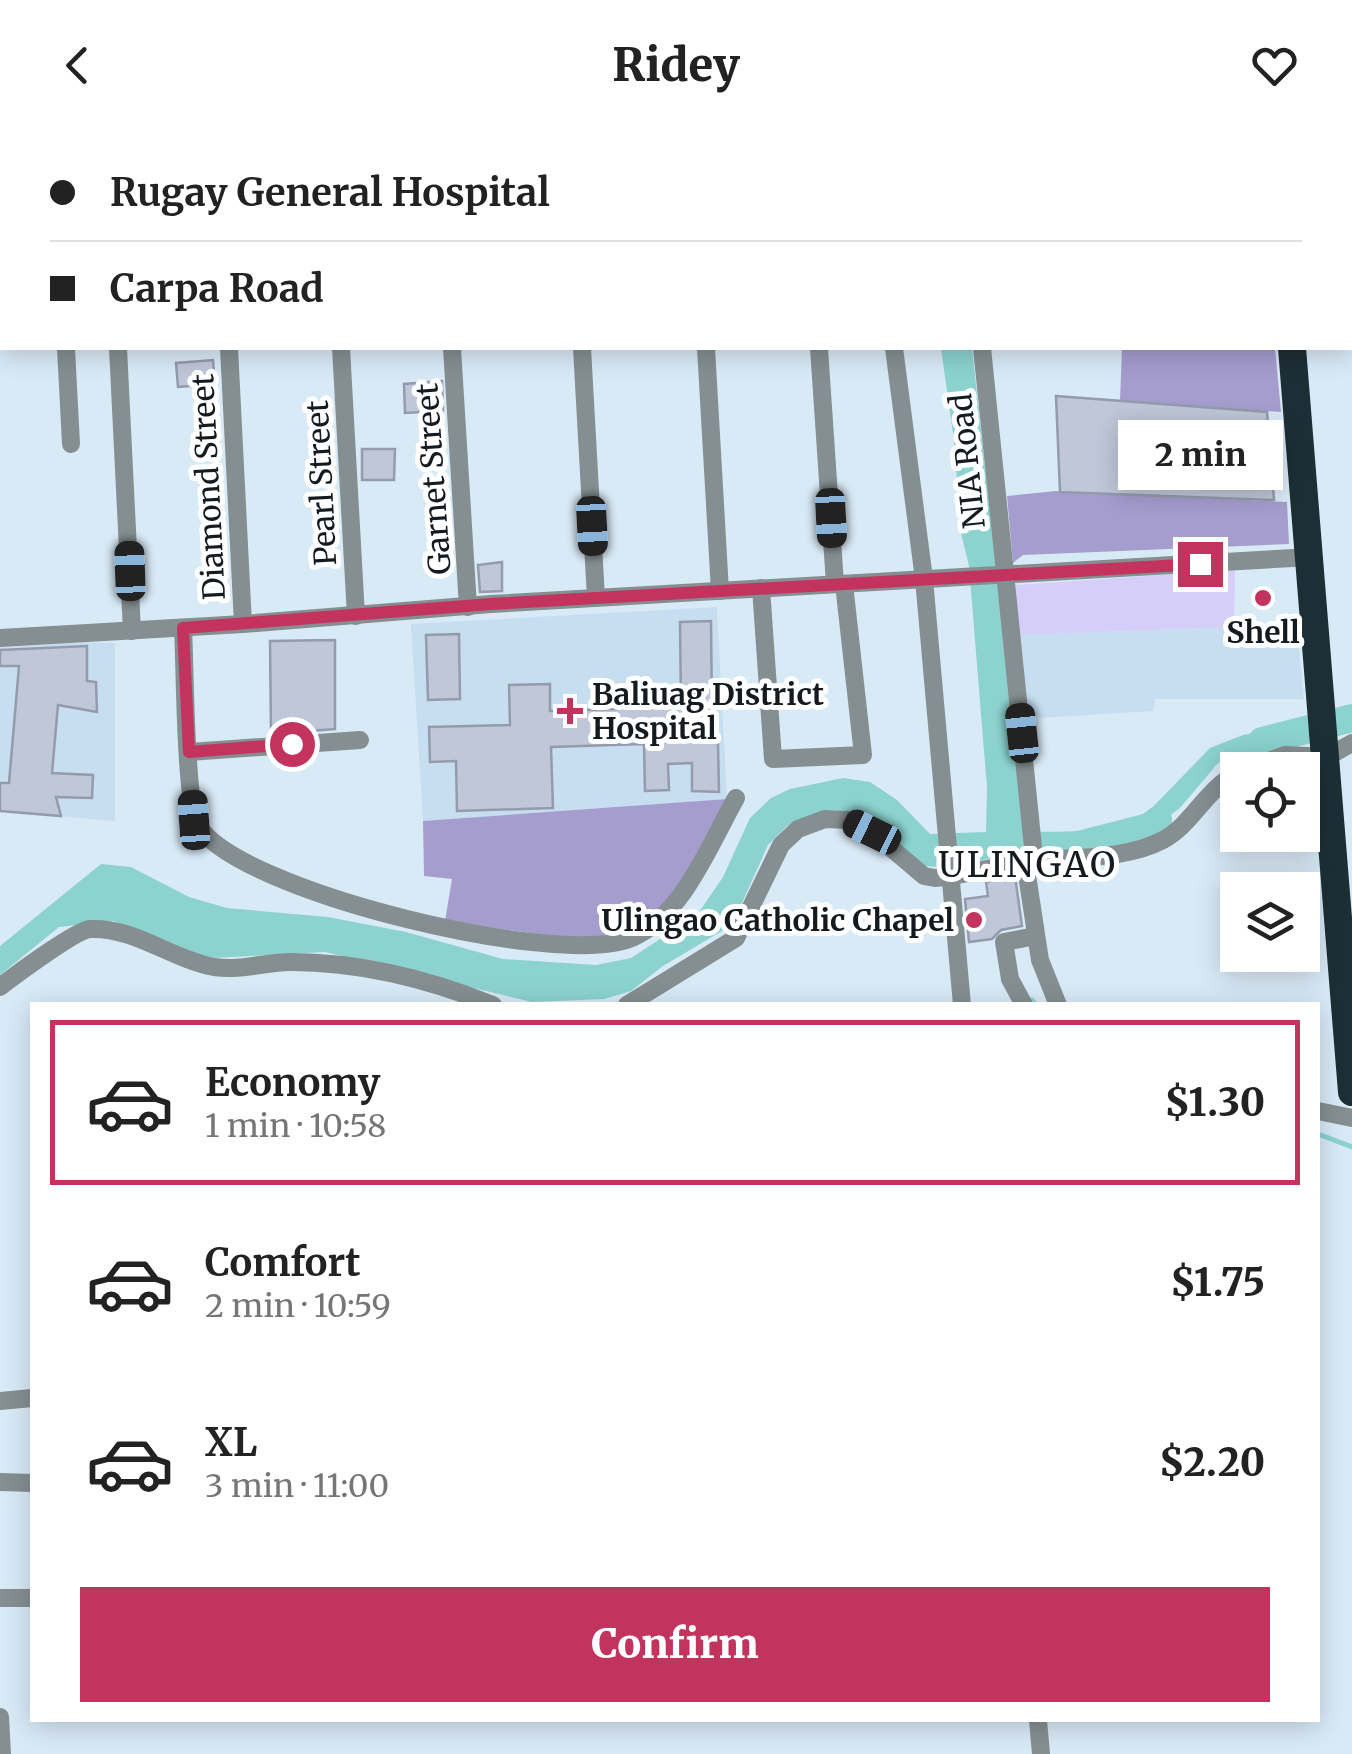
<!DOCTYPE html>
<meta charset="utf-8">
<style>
body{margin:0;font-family:Merriweather,serif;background:#f6f6f6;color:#222;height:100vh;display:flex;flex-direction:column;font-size:38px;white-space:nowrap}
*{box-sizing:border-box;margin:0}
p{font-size:32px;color:#767676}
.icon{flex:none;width:55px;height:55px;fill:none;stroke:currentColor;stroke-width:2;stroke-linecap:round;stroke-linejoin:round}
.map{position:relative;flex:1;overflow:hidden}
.drawer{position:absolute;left:30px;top:872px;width:1290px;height:720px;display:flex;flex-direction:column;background:#fff;border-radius:0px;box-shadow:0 5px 25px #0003}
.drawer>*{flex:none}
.banner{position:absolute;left:0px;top:0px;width:1352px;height:220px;box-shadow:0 5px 25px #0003;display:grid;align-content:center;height:220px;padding:0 50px;background:#fff}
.buttons{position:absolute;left:1220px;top:622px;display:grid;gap:20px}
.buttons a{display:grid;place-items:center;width:100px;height:100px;border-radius:0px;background:#fff;box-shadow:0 5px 25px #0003;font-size:50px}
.end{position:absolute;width:45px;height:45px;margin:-22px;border:12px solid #c2335e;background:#fff;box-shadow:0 0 0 5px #fff}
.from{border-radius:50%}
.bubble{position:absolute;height:70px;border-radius:0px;background:#fff;box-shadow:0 5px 25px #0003;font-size:32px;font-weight:800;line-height:70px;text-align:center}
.car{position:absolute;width:30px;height:60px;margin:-30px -15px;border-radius:12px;box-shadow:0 0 8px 2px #0007;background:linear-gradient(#222 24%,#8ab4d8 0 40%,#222 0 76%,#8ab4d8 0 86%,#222 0)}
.banner b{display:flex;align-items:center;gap:35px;height:95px;font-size:38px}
.banner b+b{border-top:2px solid #e0e0e0}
.banner i{width:25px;height:25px;background:#222}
ul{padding:18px 0 0;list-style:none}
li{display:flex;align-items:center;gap:30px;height:165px;margin:0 20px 15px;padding:0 30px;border:5px solid transparent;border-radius:0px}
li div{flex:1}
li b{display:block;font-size:38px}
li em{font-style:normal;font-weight:800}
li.active{border-color:#c2335e}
li>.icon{width:90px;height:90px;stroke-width:1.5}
.cta{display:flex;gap:20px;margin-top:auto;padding:20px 50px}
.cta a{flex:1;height:115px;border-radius:0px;background:#c2335e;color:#fff;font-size:40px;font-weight:800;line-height:115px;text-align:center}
header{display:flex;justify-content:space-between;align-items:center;height:130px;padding:0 50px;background:#fff;font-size:45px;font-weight:800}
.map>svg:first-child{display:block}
</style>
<header><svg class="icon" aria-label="back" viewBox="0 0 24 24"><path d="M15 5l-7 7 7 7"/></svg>Ridey<svg class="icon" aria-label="heart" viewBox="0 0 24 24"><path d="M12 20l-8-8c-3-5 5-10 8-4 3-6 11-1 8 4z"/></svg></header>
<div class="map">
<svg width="1352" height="1624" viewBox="0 0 1352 1624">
<rect width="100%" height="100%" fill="#d9eaf7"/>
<g fill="#c6def0">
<path d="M717 477 727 669 423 691 411 494Z"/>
<path d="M1234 497 1297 499 1304 569H1155L1153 581 1023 589 1019 505Z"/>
<path d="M0 511 115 513V691L0 681Z"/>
</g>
<path fill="#d5cef8" d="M1235 440 1234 497 1019 505 1015 455Z"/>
<g fill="#a59dce">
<path d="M1122 218H1275L1281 282 1120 271Z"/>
<path d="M1056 361 1287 372 1289 414 1023 425 1013 433 1007 366Z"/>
<path d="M727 669 706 729 640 804 573 809 445 791 452 749 424 746 423 691Z"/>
</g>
<path fill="#8cd3cf" d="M941 218H972L1026 708 1042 710 1147 683 1210 618 1243 605 1298 595V612L1218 633 1180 678 1147 702 1061 717H1027L957 738 922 736 861 682 829 680 787 696 768 715 732 795 663 836 631 861 604 869 532 872 325 822 214 828 194 825 113 791 59 797 0 845V816L101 734 131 737 189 767 227 778 328 787 406 802 503 829 596 835 631 828 697 785 723 747 750 688 771 668 790 659 843 648 870 652 897 670 930 704 986 702 987 658 969 436 961 403 954 311Z"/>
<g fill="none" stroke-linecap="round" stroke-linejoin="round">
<g stroke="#8cd3cf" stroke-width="5">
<path d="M1032 870 1036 875"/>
<path d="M1318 1004 1352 1017"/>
</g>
<g stroke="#8cd3cf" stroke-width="28">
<path d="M1262 611 1352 588"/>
<path d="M1032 716C1072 715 1126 719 1158 690"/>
</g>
</g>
<g fill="#bfc7d8" stroke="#949bac" stroke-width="2.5">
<path d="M213 230 215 254 178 257 176 233Z"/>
<path d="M442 251 443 281 405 283 404 254Z"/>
<path d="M1056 266 1267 282 1274 370 1060 362Z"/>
<path d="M362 319H395L394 350H362Z"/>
<path d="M502 432V461L480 462 478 435Z"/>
<path d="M711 491 712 584 715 613H718L719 662 692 661V633L668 634 669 660 645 661 644 614 551 617 553 678 457 681 456 631 430 632 429 597 510 595 509 555 550 554V581L681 577 680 492Z"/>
<path d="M459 504 460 569 428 570 426 505Z"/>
<path d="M335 510V599L271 604 270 511Z"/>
<path d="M87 516V551L96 552 97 582 58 575 52 643 93 645 92 668 56 667 61 686 0 681V653H9L19 536H0V520Z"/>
<path d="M1015 746 1022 796 1001 800 992 809 969 812 965 769 988 766 986 752Z"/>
</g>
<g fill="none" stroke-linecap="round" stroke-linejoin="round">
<g stroke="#858f91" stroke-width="18">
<path d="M217 0V2"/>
<path d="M329 0V2"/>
<path d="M439 0V2"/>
<path d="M570 0V2"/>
<path d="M694 0V2"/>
<path d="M802 0V2"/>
<path d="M867 0V2"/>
<path d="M960 0 961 2"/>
<path d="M66 218 71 314"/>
<path d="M118 218 132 501"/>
<path d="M229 218 243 494"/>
<path d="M341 218 356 486"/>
<path d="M452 218 468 477"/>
<path d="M582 218 596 468"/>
<path d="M706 218 720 461"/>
<path d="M819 218 835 454"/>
<path d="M894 218 924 449 962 875"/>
<path d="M982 218 1034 727 1025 732 1040 830 1058 875"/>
<path d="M761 458 773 629 863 625 844 454"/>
<path d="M183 498C185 533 185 673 198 695 235 761 567 841 634 807 684 783 710 714 736 668"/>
<path d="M0 508 243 494 491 474 1311 427"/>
<path d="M189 622 360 610"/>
<path d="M1245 640 1285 625 1327 627 1352 613"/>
<path d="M0 857C14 846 76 800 90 799 134 797 171 829 214 837 241 841 265 832 291 832 362 832 428 849 493 875"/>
<path d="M627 875 736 808 781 715 798 699 825 689 849 690 872 702 924 746 935 748C966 745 995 736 1026 732 1070 726 1123 731 1163 710 1193 694 1206 658 1238 643"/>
<path d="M1024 875 1010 849 1004 812 1036 806"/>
<path d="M1318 981 1352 988"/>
<path d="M0 1271 32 1268"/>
<path d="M0 1352 32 1353"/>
<path d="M0 1468H32"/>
<path d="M0 1587 2 1624"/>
<path d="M1038 1590 1041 1624"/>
</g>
<g stroke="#1d2f35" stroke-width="28">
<path d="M1273 0V2"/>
<path d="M1292 218 1352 962"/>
</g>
</g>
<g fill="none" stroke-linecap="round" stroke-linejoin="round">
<path stroke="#c2335e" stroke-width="12" d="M292 614 189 622 183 498 491 474 1200 434"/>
</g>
<g fill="#c2335e" stroke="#fff" stroke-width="4">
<circle cx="1263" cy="468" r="10"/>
<path d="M565 566h10v10h10v10h-10v10h-10v-10h-10v-10h10z"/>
<circle cx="974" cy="790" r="10"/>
</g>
<g text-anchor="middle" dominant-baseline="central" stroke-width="10" stroke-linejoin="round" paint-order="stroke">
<g font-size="30" fill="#141a1e" stroke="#fff">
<text transform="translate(967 331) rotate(-96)">NIA Road</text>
<text transform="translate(433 349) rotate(-94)">Garnet Street</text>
<text transform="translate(321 353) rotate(-93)">Pearl Street</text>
<text transform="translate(208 357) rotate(-93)">Diamond Street</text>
</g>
<g font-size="30" font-weight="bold" fill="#141a1e" stroke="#fff">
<text x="1263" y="502">Shell</text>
<text x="592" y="564" text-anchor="start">Baliuag District<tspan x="592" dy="34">Hospital</tspan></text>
<text x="954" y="790" text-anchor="end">Ulingao Catholic Chapel</text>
</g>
<g font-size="35" letter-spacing="2.5" fill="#141a1e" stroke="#fff">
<text x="1028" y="735">ULINGAO</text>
</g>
</g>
</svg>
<div class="buttons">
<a><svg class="icon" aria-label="locate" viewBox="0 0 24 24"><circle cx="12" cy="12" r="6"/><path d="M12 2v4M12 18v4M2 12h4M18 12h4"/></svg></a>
<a><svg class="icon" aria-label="layers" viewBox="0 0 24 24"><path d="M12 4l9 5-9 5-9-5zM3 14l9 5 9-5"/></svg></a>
</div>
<i class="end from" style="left:292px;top:614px"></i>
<i class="end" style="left:1200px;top:434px"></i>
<div class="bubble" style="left:1118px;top:290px;width:165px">2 min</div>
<i class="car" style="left:831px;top:388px;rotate:177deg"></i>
<i class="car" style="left:592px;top:396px;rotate:177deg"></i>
<i class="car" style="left:130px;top:441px;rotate:358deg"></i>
<i class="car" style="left:1022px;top:603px;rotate:354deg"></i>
<i class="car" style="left:194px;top:690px;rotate:356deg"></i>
<i class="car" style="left:872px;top:702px;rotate:296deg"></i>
<div class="banner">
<b><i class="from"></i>Rugay General Hospital</b>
<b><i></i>Carpa Road</b>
</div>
<section class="drawer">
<ul>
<li class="active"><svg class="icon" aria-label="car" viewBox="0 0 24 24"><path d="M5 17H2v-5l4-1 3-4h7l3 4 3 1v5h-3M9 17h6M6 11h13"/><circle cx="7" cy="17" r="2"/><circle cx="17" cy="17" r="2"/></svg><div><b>Economy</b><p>1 min · 10:58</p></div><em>$1.30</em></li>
<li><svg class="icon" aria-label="car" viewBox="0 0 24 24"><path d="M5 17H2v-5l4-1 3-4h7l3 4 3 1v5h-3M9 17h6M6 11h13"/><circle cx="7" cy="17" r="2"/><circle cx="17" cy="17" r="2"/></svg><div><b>Comfort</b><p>2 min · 10:59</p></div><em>$1.75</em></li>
<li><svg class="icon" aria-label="car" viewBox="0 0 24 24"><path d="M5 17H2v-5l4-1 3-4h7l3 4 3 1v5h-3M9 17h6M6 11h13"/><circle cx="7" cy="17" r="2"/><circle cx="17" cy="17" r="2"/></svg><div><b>XL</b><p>3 min · 11:00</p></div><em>$2.20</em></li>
</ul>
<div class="cta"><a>Confirm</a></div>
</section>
</div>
